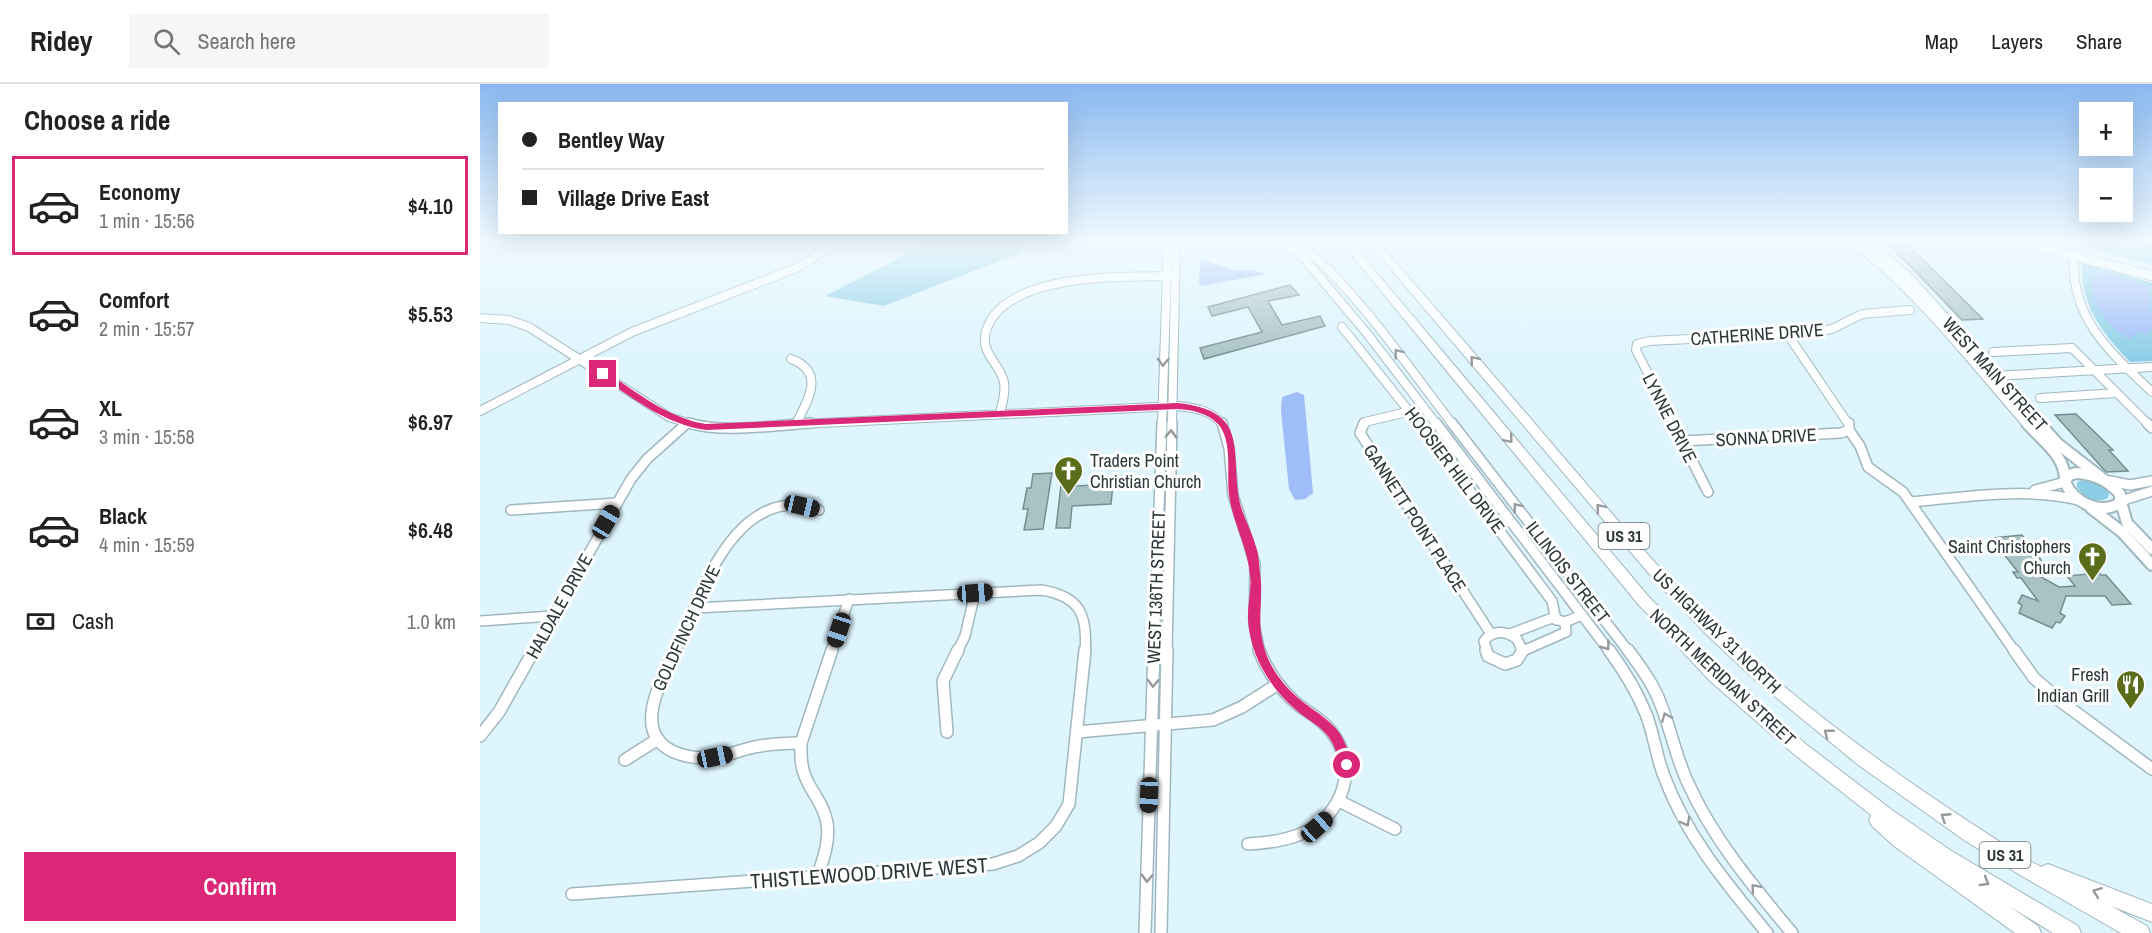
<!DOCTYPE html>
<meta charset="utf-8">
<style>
body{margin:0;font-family:"Archivo Narrow",sans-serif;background:#f6f6f6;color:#222;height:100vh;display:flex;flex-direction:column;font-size:22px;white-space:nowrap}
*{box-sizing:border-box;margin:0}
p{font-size:20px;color:#767676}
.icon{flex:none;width:33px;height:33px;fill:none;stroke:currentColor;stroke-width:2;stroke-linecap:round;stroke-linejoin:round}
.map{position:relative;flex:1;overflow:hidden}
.sheet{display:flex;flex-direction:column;background:#fff;width:480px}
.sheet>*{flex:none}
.banner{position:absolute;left:18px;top:18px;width:570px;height:132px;border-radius:0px;box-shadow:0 6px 24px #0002;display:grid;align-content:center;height:132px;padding:0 24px;background:#fff}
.tools{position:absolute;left:1599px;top:18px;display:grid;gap:12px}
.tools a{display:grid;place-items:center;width:54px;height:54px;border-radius:0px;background:#fff;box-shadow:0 6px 24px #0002;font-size:30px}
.end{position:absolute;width:27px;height:27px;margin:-14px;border:8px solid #db2777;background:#fff;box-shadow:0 0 0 3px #fff}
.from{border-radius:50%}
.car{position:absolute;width:18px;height:36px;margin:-18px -9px;border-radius:8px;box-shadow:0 0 4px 2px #0007;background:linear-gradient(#222 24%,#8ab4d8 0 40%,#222 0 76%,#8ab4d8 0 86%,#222 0)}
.banner b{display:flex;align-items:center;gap:21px;height:57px;font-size:22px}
.banner b+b{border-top:2px solid #e0e0e0}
.banner i{width:15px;height:15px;background:#222}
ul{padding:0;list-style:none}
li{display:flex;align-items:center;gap:18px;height:99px;margin:0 12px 9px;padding:0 12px;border:3px solid transparent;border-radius:0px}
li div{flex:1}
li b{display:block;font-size:22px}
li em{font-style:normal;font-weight:600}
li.selected{border-color:#db2777}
li>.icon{width:54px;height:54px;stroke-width:1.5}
h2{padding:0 24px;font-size:27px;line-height:72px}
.pay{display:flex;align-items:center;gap:15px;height:66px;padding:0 24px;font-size:22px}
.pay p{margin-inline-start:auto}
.cta{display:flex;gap:12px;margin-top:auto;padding:12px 24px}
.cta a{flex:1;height:69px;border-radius:0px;background:#db2777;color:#fff;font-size:24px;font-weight:600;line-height:69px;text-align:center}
header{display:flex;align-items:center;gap:36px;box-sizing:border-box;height:84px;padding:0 30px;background:#fff;border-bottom:2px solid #e0e0e0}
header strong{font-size:28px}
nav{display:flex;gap:33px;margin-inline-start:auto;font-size:21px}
.search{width:420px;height:54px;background:#f6f6f6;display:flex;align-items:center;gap:15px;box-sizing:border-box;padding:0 21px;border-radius:0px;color:#767676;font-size:22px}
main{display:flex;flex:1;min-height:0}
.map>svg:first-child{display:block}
</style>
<header>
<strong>Ridey</strong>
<div class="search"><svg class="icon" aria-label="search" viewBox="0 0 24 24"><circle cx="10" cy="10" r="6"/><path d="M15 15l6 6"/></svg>Search here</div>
<nav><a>Map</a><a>Layers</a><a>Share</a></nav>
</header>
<main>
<section class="sheet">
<h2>Choose a ride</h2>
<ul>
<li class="selected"><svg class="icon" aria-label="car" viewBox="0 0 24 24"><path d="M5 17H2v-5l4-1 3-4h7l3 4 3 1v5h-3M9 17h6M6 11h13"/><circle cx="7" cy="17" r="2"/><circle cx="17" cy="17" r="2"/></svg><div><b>Economy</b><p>1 min · 15:56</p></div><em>$4.10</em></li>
<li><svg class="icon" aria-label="car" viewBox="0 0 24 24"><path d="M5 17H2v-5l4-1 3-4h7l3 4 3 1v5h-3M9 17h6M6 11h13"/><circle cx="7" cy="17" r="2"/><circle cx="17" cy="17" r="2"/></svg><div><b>Comfort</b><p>2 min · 15:57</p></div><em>$5.53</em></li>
<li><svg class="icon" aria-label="car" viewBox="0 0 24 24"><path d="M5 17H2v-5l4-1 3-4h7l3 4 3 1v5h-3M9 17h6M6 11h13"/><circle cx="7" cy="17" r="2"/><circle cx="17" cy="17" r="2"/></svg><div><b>XL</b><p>3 min · 15:58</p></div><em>$6.97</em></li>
<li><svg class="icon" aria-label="car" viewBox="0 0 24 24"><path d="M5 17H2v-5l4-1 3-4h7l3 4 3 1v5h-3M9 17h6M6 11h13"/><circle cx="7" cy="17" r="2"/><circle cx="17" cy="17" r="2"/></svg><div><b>Black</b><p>4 min · 15:59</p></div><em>$6.48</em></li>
</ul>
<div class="pay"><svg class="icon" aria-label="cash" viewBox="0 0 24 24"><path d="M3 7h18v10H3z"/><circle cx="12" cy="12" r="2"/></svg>Cash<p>1.0 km</p></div>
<div class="cta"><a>Confirm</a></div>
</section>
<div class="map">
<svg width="1672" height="849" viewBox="0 0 1672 849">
<rect width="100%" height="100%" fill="#def5fe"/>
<g fill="#8ccee6">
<path d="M443 157H550L540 169 404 222 345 212 412 178Z"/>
<path d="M1599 157H1672V180L1606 163Z"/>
<path d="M1602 179 1672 199V277L1650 278C1622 249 1600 220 1602 179Z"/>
<path d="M1603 396C1613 396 1623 400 1629 409L1628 414C1617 420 1604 414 1597 403V398Z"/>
</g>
<g fill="#9ebdf9">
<path d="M724 176 753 186H773L786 190 721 202 719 198 720 177Z"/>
<path d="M1616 188 1630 190 1670 203 1672 246 1667 251 1660 248 1650 255C1629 245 1602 213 1616 188Z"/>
<path d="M817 308 824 311 833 409 825 415 815 416 809 405 801 327 802 313Z"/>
</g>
<g fill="#a9c2c4" stroke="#768e8f" stroke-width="1.5">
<path d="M1406 157 1426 159 1503 235 1482 236Z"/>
<path d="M810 201 819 211 788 217 802 241 840 232 845 242 724 275 720 264 782 248 768 223 732 232 728 223Z"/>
<path d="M1596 330 1633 366H1629L1648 387 1626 388 1575 331Z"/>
<path d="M598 383 596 402 633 400 631 420 592 422 590 444H576L583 384Z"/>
<path d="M572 389 563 445 544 446 548 425H543L547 404H551L553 390Z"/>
<path d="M1542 451 1561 476H1550L1561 493 1579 503 1595 502 1587 492 1608 490 1605 486 1615 485 1621 491H1626L1651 520 1632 521 1625 512H1586L1580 529 1585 532 1580 539 1576 538 1572 544 1539 529 1542 521 1538 519 1542 511 1558 517 1541 494H1537L1533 488H1538L1511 454Z"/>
</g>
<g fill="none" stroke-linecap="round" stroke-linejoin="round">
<defs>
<g id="minor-far2">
<path d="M801 157 823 173 889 252 957 341"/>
<path d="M817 157C876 205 926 280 973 341"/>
<path d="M0 158 28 157"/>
<path d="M1594 172C1590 234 1630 268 1672 308"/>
<path d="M0 234 29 236 49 243 189 333 214 341"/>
<path d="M862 243 940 341"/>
<path d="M1308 251 1369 341"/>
<path d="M1513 268 1592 264 1669 341"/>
<path d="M311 275C346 288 328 316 316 340"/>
<path d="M1513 292 1672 283"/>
<path d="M1560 314 1637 309"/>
<path d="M0 327 152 248 314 185 332 175 354 157"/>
<path d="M520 330C522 320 526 309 524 298 521 282 502 270 505 252 517 188 641 193 690 192"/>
<path d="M299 341 698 322C716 324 731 326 743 341"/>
<path d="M682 341 688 157"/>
<path d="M692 341 696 157"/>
<path d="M884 341 885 338 935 326"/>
<path d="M1194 341 1156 266 1157 260 1170 257 1329 249 1352 245 1382 230 1430 226"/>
</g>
<g id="minor-far1">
<path d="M209 339C243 350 295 341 331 339"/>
<path d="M742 339 749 364 753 411 775 480 774 540 780 568"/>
<path d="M884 339 880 349 1011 550"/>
<path d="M939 339 1072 517 1076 536"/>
<path d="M956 339 1130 568"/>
<path d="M972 339 1149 568"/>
<path d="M1193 339 1228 408"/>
<path d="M1369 339V346L1380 362 1388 383 1423 408 1535 568"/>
<path d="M1667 339 1672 344"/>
<path d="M1202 357 1361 349 1369 346"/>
<path d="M1625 396 1650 401 1672 397"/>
<path d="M1555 406 1585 398"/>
<path d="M1641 417 1672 407"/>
<path d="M1431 418C1487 413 1544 403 1599 416"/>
<path d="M31 426 137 419"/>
<path d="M215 524 561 506C600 512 608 531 605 568"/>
<path d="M0 537 73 532"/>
<path d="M1030 550 1072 534 1085 538 1102 531"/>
<path d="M1043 567 1086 548 1085 538"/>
<path d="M53 568 151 395 167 375 206 340"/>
<path d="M195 568C216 520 244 433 302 422 314 420 327 423 339 426"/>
<path d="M351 568 369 515"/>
<path d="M477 568 485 552 495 509"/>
<path d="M674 568 682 339"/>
<path d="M687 568 692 339"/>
<path d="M1007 568 1004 557C1013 546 1025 546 1037 555L1043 568"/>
</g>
<g id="minor">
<path d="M196 566C182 596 150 648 194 668 206 673 221 675 235 673 247 672 258 667 270 664 287 660 304 659 321 659"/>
<path d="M1006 566 1008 572 1025 580 1037 576 1043 566"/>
<path d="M1129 566C1143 585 1157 608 1166 630 1174 650 1176 672 1184 692 1206 752 1247 800 1287 849"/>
<path d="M1148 566C1160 582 1174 601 1181 621 1191 646 1196 674 1208 699 1233 755 1273 802 1312 849"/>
<path d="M1534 566 1554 594 1579 616 1672 685"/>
<path d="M467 648 463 597 478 566"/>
<path d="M597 648 733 636 762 623 798 600"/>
<path d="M0 652 19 628 54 566"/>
<path d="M145 676 178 655"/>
<path d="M859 717 915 745"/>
<path d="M768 760C802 758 837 752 856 720 873 692 866 659 842 638 833 630 824 626 816 619 799 604 787 587 779 566"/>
<path d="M337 794C343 776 350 757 347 739 344 720 331 708 325 692 320 681 321 670 321 659L352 566"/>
<path d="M92 810 513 780 538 772 559 759 576 742 589 720 605 566"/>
<path d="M665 849 674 566"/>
<path d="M681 849 687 566"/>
</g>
<g id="major-far1">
<path d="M1373 157C1440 208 1492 277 1548 341"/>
<path d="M1385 157 1428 193 1561 341"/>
<path d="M1536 157 1672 192"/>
</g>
<g id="major">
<path d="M1547 339C1562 357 1585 371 1585 396"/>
<path d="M1559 339 1578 360 1623 395"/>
<path d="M1596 389C1614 390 1628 396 1640 410V419C1620 431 1594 419 1585 398L1589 391Z"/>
<path d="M1641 418 1647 439 1672 465"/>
<path d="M1611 424 1642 448 1672 481"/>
</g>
<g id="highway">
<path d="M860 157H870L1168 512 1242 587 1327 661 1412 726 1470 766 1598 842 1601 849H1573L1529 822 1558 842 1561 849H1535L1414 762 1392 742 1389 736 1391 731 1315 671 1230 597 1158 520Z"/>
<path d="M887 157H897C958 227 1019 297 1079 368 1131 428 1181 489 1238 544 1334 634 1441 709 1552 778L1561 783 1568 780 1672 820V838L1631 822 1667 842 1670 849H1641L1540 791 1484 756 1377 680 1276 597 1228 552 1171 492Z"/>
</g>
</defs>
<use href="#minor-far2" stroke="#a1b7c0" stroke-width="10"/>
<use href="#minor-far1" stroke="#a1b7c0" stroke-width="12"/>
<use href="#minor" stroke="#a1b7c0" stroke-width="14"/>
<use href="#major-far1" stroke="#a1b7c0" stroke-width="11"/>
<use href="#major" stroke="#a1b7c0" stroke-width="14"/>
<use href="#highway" stroke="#a1b7c0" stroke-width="2"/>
<use href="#minor-far2" stroke="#fff" stroke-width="8"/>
<use href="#minor-far1" stroke="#fff" stroke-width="9"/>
<use href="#minor" stroke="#fff" stroke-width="11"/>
<use href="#major-far1" stroke="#fff" stroke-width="9"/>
<use href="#major" stroke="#fff" stroke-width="10"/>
<use href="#highway" fill="#fff" fill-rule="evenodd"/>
</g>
<defs><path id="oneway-chevron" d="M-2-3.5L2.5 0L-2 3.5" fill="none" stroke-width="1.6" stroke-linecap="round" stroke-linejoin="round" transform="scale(1.5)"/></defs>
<g stroke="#969a9c">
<use href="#oneway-chevron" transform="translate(918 269) rotate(-128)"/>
<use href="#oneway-chevron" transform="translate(994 276) rotate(-130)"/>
<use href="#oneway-chevron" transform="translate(683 278) rotate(92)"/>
<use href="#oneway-chevron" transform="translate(691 350) rotate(-88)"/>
<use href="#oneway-chevron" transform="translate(1029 355) rotate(50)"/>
<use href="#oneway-chevron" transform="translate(1037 423) rotate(-128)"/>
<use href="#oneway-chevron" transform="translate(1120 424) rotate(-130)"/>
<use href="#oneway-chevron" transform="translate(1126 562) rotate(53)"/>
<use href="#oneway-chevron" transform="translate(673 599) rotate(92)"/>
<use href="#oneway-chevron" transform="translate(1186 633) rotate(-112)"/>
<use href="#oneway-chevron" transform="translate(1348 649) rotate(-141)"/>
<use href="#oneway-chevron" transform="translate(1465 733) rotate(-147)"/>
<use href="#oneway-chevron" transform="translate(1206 738) rotate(61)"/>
<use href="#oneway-chevron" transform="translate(667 794) rotate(92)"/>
<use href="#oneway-chevron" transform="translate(1505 798) rotate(30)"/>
<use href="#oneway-chevron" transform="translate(1275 804) rotate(-130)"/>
<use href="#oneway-chevron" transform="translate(1617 808) rotate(-159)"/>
</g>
<linearGradient id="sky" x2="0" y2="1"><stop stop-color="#8ab8ef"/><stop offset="0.57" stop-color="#f0faff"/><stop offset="1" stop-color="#f0faff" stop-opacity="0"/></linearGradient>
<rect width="1672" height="276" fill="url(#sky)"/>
<path fill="#db2777" d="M120 288H126C158 309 188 334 226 340L698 319C768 327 751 362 759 415 762 431 772 447 776 463 779 471 779 481 780 490 784 515 776 536 784 563 790 586 808 607 827 621 838 629 849 636 858 647 865 656 869 670 873 681L871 685H862C858 675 856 664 850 655 842 642 827 636 816 626 790 604 770 571 768 536 767 521 772 506 770 491 767 462 755 443 750 417 745 394 754 360 739 341 728 329 713 326 698 325L226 346C185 340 154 315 120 292Z"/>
<defs>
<symbol id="church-pin" viewBox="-11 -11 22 30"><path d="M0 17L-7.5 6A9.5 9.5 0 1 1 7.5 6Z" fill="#5b6d1a" stroke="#fefefe"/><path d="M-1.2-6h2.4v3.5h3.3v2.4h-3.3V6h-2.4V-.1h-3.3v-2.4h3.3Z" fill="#fff"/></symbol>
<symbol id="restaurant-pin" viewBox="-11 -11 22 30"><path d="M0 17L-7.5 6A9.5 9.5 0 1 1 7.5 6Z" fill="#5b6d1a" stroke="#fefefe"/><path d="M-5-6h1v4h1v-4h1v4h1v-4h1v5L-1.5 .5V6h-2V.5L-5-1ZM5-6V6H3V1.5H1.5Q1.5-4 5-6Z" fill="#fff"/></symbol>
</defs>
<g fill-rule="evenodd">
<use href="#church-pin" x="572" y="370" width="33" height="45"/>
<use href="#church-pin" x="1596" y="456" width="33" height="45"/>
<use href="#restaurant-pin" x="1634" y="584" width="33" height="45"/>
</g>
<g text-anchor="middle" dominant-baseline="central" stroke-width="6" stroke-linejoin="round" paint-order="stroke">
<g fill="#fefefe" stroke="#6b7274" stroke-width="1.5">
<rect x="1118.5" y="439" width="51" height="26" rx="4.5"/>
<rect x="1499.5" y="758" width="51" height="26" rx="4.5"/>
</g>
<g font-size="16" font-weight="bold" fill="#2c3639">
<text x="1144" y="452">US 31</text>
<text x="1525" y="771">US 31</text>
</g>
<g font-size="18" fill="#2c3639" stroke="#fefefe">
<text transform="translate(1277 250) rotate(-4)">CATHERINE DRIVE</text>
<text transform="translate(1515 290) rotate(48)">WEST MAIN STREET</text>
<text transform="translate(1190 334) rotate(63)">LYNNE DRIVE</text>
<text transform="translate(1286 353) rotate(-3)">SONNA DRIVE</text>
<text transform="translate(975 386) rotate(53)">HOOSIER HILL DRIVE</text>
<text transform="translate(935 434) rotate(57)">GANNETT POINT PLACE</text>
<text transform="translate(1088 488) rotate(52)">ILLINOIS STREET</text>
<text transform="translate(676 503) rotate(-88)">WEST 136TH STREET</text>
<text transform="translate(79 522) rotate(-61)">HALDALE DRIVE</text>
<text transform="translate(206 544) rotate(-65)">GOLDFINCH DRIVE</text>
<text transform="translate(1237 547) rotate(44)">US HIGHWAY 31 NORTH</text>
<text transform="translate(1243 593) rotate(43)">NORTH MERIDIAN STREET</text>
</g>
<g font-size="18" fill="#2c3639" stroke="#fefefe" text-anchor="end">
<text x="610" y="376" text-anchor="start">Traders Point<tspan x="610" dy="21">Christian Church</tspan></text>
<text x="1591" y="462">Saint Christophers<tspan x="1591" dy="21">Church</tspan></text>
<text x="1629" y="590">Fresh<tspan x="1629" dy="21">Indian Grill</tspan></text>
</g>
<g font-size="21" fill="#2c3639" stroke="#fefefe">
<text transform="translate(389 789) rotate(-4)">THISTLEWOOD DRIVE WEST</text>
</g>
</g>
</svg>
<div class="tools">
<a>+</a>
<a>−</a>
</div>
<i class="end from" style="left:867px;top:681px"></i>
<i class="end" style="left:123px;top:290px"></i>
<i class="car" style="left:322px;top:422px;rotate:103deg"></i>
<i class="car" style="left:126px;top:438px;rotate:30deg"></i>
<i class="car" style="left:495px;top:509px;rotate:86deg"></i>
<i class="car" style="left:359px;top:546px;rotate:198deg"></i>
<i class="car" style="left:235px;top:673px;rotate:78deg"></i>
<i class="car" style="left:669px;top:711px;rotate:182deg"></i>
<i class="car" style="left:837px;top:743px;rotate:48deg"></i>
<div class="banner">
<b><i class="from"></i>Bentley Way</b>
<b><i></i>Village Drive East</b>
</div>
</div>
</main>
